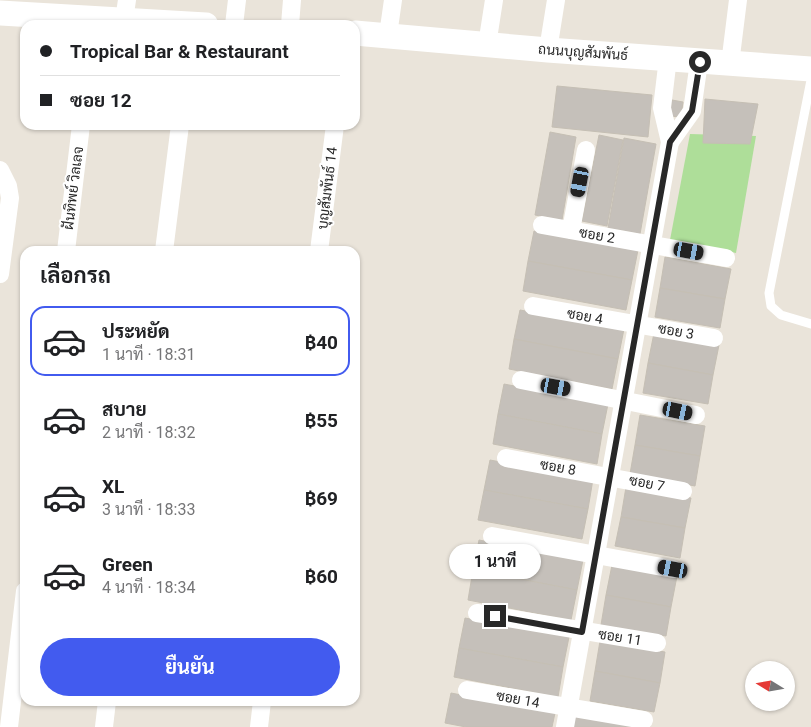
<!DOCTYPE html>
<html lang="th">
<meta charset="utf-8">
<style>
body{margin:0;font-family:Roboto,Sarabun,sans-serif;background:#f2f2f2;color:#202124;height:100vh;display:flex;flex-direction:column;font-size:19px;white-space:nowrap}
*{box-sizing:border-box;margin:0}
p{font-size:16px;color:#757577}
.icon{flex:none;width:28px;height:28px;fill:none;stroke:currentColor;stroke-width:2;stroke-linecap:round;stroke-linejoin:round}
.map{position:relative;flex:1;overflow:hidden}
.panel{position:absolute;left:20px;top:246px;width:340px;height:460px;display:flex;flex-direction:column;background:#fff;border-radius:15px;box-shadow:0 1px 4px #0004}
.panel>*{flex:none}
.banner{position:absolute;left:20px;top:20px;width:340px;height:110px;border-radius:15px;box-shadow:0 1px 4px #0004;display:grid;align-content:center;height:110px;padding:0 20px;background:#fff}
.needle{width:32px;rotate:281deg}
.tools{position:absolute;left:745px;top:661px;display:grid;gap:10px}
.tools a{display:grid;place-items:center;width:50px;height:50px;border-radius:50%;background:#fff;box-shadow:0 1px 4px #0004;font-size:25px}
.end{position:absolute;width:22px;height:22px;margin:-11px;border:6px solid #282828;background:#fff;box-shadow:0 0 0 2px #fff}
.from{border-radius:50%}
.bubble{position:absolute;height:35px;border-radius:18px;background:#fff;box-shadow:0 1px 4px #0004;font-size:16px;font-weight:700;line-height:35px;text-align:center}
.car{position:absolute;width:15px;height:30px;margin:-15px -8px;border-radius:6px;box-shadow:0 0 4px 1px #0007;background:linear-gradient(#222 24%,#8ab4d8 0 40%,#222 0 76%,#8ab4d8 0 86%,#222 0)}
.banner b{display:flex;align-items:center;gap:18px;height:48px;font-size:19px}
.banner b+b{border-top:1px solid #e0e0e0}
.banner i{width:12px;height:12px;background:#202124}
ul{padding:0;list-style:none}
li{display:flex;align-items:center;gap:15px;height:70px;margin:0 10px 8px;padding:0 10px;border:2px solid transparent;border-radius:15px}
li div{flex:1}
li b{display:block;font-size:19px}
li em{font-style:normal;font-weight:700}
li.on{border-color:#425bef}
li>.icon{width:45px;height:45px;stroke-width:1.5}
h2{padding:0 20px;font-size:22px;line-height:60px}
.primary-button{display:flex;gap:10px;margin-top:auto;padding:10px 20px}
.primary-button a{flex:1;height:58px;border-radius:30px;background:#425bef;color:#fff;font-size:20px;font-weight:700;line-height:58px;text-align:center}
.map>svg:first-child{display:block}
</style>
<div class="map">
<svg width="811" height="727" viewBox="0 0 811 727">
<rect width="100%" height="100%" fill="#eae4da"/>
<path fill="#aede99" d="M690 134 756 136 736 253 670 240Z"/>
<g fill="#c5c0ba" stroke="#c5bfb4">
<path d="M557 86 652 95 648 137 552 127Z"/>
<path d="M705 99 758 104 750 144 703 143Z"/>
<path d="M672 100 683 102 681 117 669 116Z"/>
<path d="M550 132 576 137 562 220 535 215Z"/>
<path d="M599 135 623 140 607 226 582 221Z"/>
<path d="M624 138 656 144 640 234 608 228Z"/>
<path d="M534 231 638 250 632 280 528 261Z"/>
<path d="M665 257 731 269 725 299 660 288Z"/>
<path d="M528 261 632 280 626 310 523 291Z"/>
<path d="M660 288 725 299 720 328 655 317Z"/>
<path d="M520 310 624 329 618 359 514 339Z"/>
<path d="M654 333 719 345 713 375 648 363Z"/>
<path d="M514 339 618 359 612 389 509 369Z"/>
<path d="M648 363 713 375 708 404 643 393Z"/>
<path d="M504 384 608 404 602 434 498 414Z"/>
<path d="M498 414 602 434 597 464 493 444Z"/>
<path d="M640 415 705 426 700 456 635 445Z"/>
<path d="M635 445 700 456 695 486 630 474Z"/>
<path d="M490 460 593 479 588 509 484 490Z"/>
<path d="M626 487 691 498 685 528 621 517Z"/>
<path d="M484 490 588 509 582 539 478 520Z"/>
<path d="M621 517 685 528 680 558 615 546Z"/>
<path d="M479 540 583 560 577 590 473 570Z"/>
<path d="M612 565 677 576 671 607 606 595Z"/>
<path d="M473 570 577 590 571 620 468 600Z"/>
<path d="M606 595 671 607 666 636 601 625Z"/>
<path d="M465 618 569 637 563 667 459 648Z"/>
<path d="M600 641 665 652 660 683 595 671Z"/>
<path d="M459 648 563 667 558 697 454 677Z"/>
<path d="M595 671 660 683 654 712 590 701Z"/>
<path d="M451 693 555 713 552 727H466L445 723Z"/>
<path d="M575 716 639 727H573Z"/>
</g>
<g fill="none" stroke-linecap="round" stroke-linejoin="round">
<path stroke="#fff" stroke-width="9" d="M811 80 769 293 771 306 781 315 811 324"/>
<g stroke="#fff" stroke-width="18">
<path d="M124 20 127 0"/>
<path d="M234 25 237 0"/>
<path d="M290 25 292 0"/>
<path d="M388 35 393 0"/>
<path d="M487 45 494 0"/>
<path d="M548 50 556 0"/>
<path d="M730 64 738 0"/>
<path d="M670 142 692 111 699 62"/>
<path d="M0 170 8 186 10 198 0 274"/>
<path d="M542 225 726 258"/>
<path d="M571 230 586 150"/>
<path d="M66 251 81 125"/>
<path d="M164 251 180 125"/>
<path d="M319 251 335 125"/>
<path d="M533 306 714 338"/>
<path d="M521 380 696 415"/>
<path d="M506 458 683 491"/>
<path d="M492 536 673 569"/>
<path d="M477 613 657 643"/>
<path d="M467 690 644 720"/>
<path d="M9 727 25 591"/>
<path d="M104 727 107 701"/>
<path d="M259 727 262 701"/>
<path d="M565 727 670 142 662 108 668 58"/>
</g>
<g stroke="#fff" stroke-width="25">
<path d="M0 13 206 25"/>
<path d="M355 33 548 50 811 69"/>
</g>
</g>
<g fill="none" stroke-linecap="round" stroke-linejoin="round">
<path stroke="#282828" stroke-width="6" d="M495 616 582 632 670 142 692 111 700 62"/>
</g>
<g text-anchor="middle" dominant-baseline="central" stroke-width="4" stroke-linejoin="round" paint-order="stroke">
<g font-size="14" fill="#282828" stroke="#fff">
<text transform="translate(583 52) rotate(4)">ถนนบุญสัมพันธ์</text>
<text transform="translate(73 188) rotate(-83)">ฝันทิพย์ วิลเลจ</text>
<text transform="translate(327 188) rotate(-83)">บุญสัมพันธ์ 14</text>
<text transform="translate(597 235) rotate(10)">ซอย 2</text>
<text transform="translate(585 316) rotate(10)">ซอย 4</text>
<text transform="translate(676 331) rotate(10)">ซอย 3</text>
<text transform="translate(558 467) rotate(10)">ซอย 8</text>
<text transform="translate(647 483) rotate(11)">ซอย 7</text>
<text transform="translate(620 637) rotate(9)">ซอย 11</text>
<text transform="translate(518 699) rotate(10)">ซอย 14</text>
</g>
</g>
</svg>
<div class="tools">
<a><svg class="needle" viewBox="-14 -14 28 28"><path d="M0-13l5 13h-10z" fill="#e53935"/><path d="M0 13l5-13h-10z" fill="#757577"/></svg></a>
</div>
<i class="end from" style="left:700px;top:62px"></i>
<i class="end" style="left:495px;top:616px"></i>
<div class="bubble" style="left:449px;top:544px;width:92px">1 นาที</div>
<i class="car" style="left:580px;top:182px;rotate:191deg"></i>
<i class="car" style="left:689px;top:251px;rotate:100deg"></i>
<i class="car" style="left:556px;top:387px;rotate:100deg"></i>
<i class="car" style="left:678px;top:411px;rotate:102deg"></i>
<i class="car" style="left:673px;top:569px;rotate:281deg"></i>
<div class="banner">
<b><i class="from"></i>Tropical Bar &amp; Restaurant</b>
<b><i></i>ซอย 12</b>
</div>
<section class="panel">
<h2>เลือกรถ</h2>
<ul>
<li class="on"><svg class="icon" aria-label="car" viewBox="0 0 24 24"><path d="M5 17H2v-5l4-1 3-4h7l3 4 3 1v5h-3M9 17h6M6 11h13"/><circle cx="7" cy="17" r="2"/><circle cx="17" cy="17" r="2"/></svg><div><b>ประหยัด</b><p>1 นาที · 18:31</p></div><em>฿40</em></li>
<li><svg class="icon" aria-label="car" viewBox="0 0 24 24"><path d="M5 17H2v-5l4-1 3-4h7l3 4 3 1v5h-3M9 17h6M6 11h13"/><circle cx="7" cy="17" r="2"/><circle cx="17" cy="17" r="2"/></svg><div><b>สบาย</b><p>2 นาที · 18:32</p></div><em>฿55</em></li>
<li><svg class="icon" aria-label="car" viewBox="0 0 24 24"><path d="M5 17H2v-5l4-1 3-4h7l3 4 3 1v5h-3M9 17h6M6 11h13"/><circle cx="7" cy="17" r="2"/><circle cx="17" cy="17" r="2"/></svg><div><b>XL</b><p>3 นาที · 18:33</p></div><em>฿69</em></li>
<li><svg class="icon" aria-label="car" viewBox="0 0 24 24"><path d="M5 17H2v-5l4-1 3-4h7l3 4 3 1v5h-3M9 17h6M6 11h13"/><circle cx="7" cy="17" r="2"/><circle cx="17" cy="17" r="2"/></svg><div><b>Green</b><p>4 นาที · 18:34</p></div><em>฿60</em></li>
</ul>
<div class="primary-button"><a>ยืนยัน</a></div>
</section>
</div>
